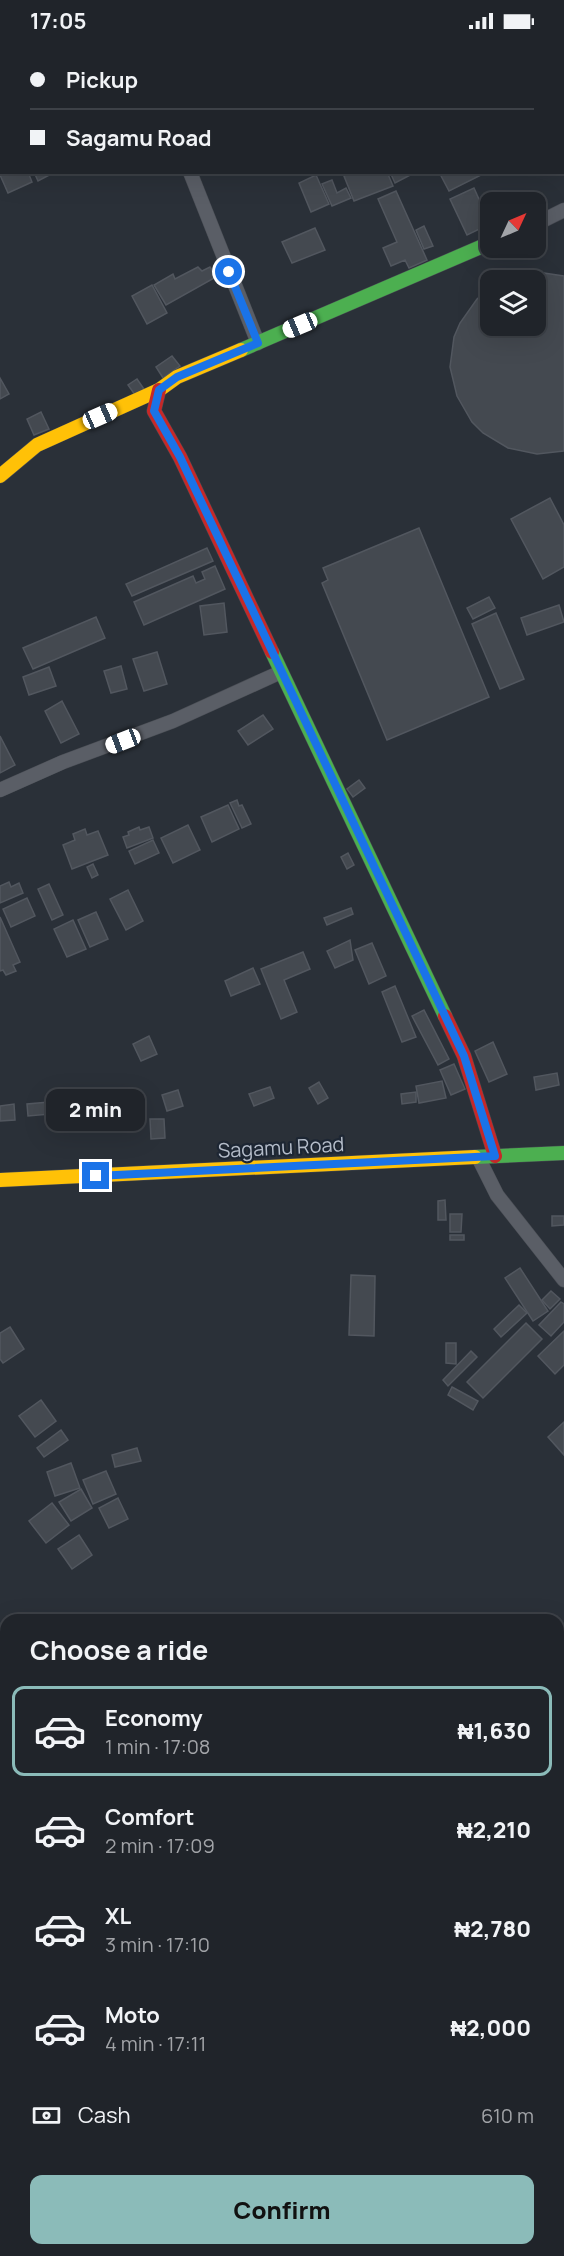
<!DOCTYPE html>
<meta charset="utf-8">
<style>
body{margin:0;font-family:Manrope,sans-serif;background:#282c32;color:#f1f3f6;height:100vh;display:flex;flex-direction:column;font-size:22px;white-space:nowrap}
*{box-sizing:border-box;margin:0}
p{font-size:20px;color:#a2a4a8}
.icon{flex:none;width:33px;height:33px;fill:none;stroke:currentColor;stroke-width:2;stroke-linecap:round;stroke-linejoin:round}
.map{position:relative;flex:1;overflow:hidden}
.drawer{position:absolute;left:0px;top:1572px;width:564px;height:642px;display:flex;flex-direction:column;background:#20242a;border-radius:18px 18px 0 0;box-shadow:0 6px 24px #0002,0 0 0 2px #3d4147}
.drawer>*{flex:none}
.hud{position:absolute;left:0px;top:0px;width:564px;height:132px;box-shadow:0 6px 24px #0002,0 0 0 2px #3d4147;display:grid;align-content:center;height:132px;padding:0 30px;background:#20242a}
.needle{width:39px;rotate:46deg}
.fabs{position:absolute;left:480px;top:150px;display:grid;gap:12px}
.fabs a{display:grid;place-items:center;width:66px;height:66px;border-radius:12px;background:#20242a;box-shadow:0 6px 24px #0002,0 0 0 2px #3d4147;font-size:30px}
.end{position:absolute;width:27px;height:27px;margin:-14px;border:8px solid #1a73e8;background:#fff;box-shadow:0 0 0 3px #fff}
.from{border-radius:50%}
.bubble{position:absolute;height:42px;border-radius:12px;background:#20242a;box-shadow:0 6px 24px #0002,0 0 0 2px #3d4147;font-size:20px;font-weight:800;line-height:42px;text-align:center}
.car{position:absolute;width:18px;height:36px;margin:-18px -9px;border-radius:8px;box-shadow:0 0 4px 2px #0007;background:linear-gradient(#fff 24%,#345 0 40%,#fff 0 76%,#345 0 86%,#fff 0)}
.hud b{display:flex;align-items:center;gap:21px;height:57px;font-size:22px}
.hud b+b{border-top:2px solid #3d4147}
.hud i{width:15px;height:15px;background:#f1f3f6}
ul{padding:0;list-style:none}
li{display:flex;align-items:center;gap:18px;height:90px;margin:0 12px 9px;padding:0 18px;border:3px solid transparent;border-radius:12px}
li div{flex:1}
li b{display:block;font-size:22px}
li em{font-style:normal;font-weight:800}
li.selected{border-color:#8bbbb9}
li>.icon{width:54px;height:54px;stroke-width:1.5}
h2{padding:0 30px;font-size:27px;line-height:72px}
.pay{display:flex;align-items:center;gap:15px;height:66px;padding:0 30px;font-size:22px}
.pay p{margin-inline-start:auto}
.cta{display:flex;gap:12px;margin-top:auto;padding:12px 30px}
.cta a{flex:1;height:69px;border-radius:12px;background:#8bbbb9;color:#111;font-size:24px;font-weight:800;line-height:69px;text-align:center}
.status{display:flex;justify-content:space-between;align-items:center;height:42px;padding:0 30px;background:#20242a;direction:ltr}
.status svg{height:16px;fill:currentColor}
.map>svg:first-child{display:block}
</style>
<div class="status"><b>17:05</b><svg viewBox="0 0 49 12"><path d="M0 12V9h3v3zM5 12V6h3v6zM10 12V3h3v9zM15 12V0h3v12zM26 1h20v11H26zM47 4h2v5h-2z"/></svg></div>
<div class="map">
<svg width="564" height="2214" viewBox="0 0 564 2214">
<rect width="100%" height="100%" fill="#2a3038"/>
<g fill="#444950" stroke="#52575f" stroke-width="1.5">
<path d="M33 0H114V1L33 2Z"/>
<path d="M365 0H389L390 2H366Z"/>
<path d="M564 27V54L562 55V28Z"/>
<path d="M6 130H28L32 140 8 151 0 133Z"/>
<path d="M34 130H55L38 139Z"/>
<path d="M352 130H387L393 144 354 159 344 134Z"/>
<path d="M390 130H416L395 141Z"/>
<path d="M439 130H485V131L449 149Z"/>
<path d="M316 133 329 162 311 170 299 141Z"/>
<path d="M332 138 337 151 346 146 351 156 332 164 322 142Z"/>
<path d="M474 146 490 182 467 193 450 157Z"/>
<path d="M396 149 427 218 409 226 405 218 391 224 383 206 397 200 378 157Z"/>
<path d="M424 184 433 204 424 207 416 188Z"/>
<path d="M315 186 325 208 292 221 282 200Z"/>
<path d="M198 225 202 229 210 225 216 235 166 263 154 243 173 232 175 237Z"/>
<path d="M544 231 564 234V409L537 412 508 406 483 391 472 380 457 354 450 325 454 295 460 281 477 257 490 246V284H536V238H505L530 232Z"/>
<path d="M152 243 167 271 147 282 132 254Z"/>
<path d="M172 314 180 324 163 336 156 325Z"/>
<path d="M0 336 9 352 0 357Z"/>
<path d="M137 337 144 347 135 353 128 343Z"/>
<path d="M41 370 49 387 34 393 27 377Z"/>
<path d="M550 456 564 483V525L543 537 511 477Z"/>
<path d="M419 486 489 655 387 698 322 541 328 538 323 526Z"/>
<path d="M207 506 213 519 132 554 126 542Z"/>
<path d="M215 524 225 547 144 583 134 560 193 534 196 541 205 537 202 530Z"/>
<path d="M489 555 495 566 473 577 467 566Z"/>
<path d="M224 561 227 590 204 593 200 564Z"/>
<path d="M559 563 564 580 527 593 521 576Z"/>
<path d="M496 571 524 637 500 647 472 582Z"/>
<path d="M96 575 105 596 33 627 23 606Z"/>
<path d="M157 610 167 642 144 649 133 617Z"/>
<path d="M121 624 127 647 111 651 104 629Z"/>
<path d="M49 625 56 644 29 653 23 635Z"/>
<path d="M62 659 79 692 61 701 45 669Z"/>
<path d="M263 673 273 687 248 703 238 689Z"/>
<path d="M0 694 15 723 0 731Z"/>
<path d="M359 738 365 746 353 755 347 747Z"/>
<path d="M237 758 239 764 242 763 251 782 242 786 230 761Z"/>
<path d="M228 763 239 787 212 800 201 775Z"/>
<path d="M188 783 200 808 173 821 161 796Z"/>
<path d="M139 785 140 788 149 785 153 796 127 806 123 795 129 793 128 790Z"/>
<path d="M85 787 87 793 98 789 108 813 72 827 63 803 75 798 73 792Z"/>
<path d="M153 798 159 811 135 822 129 809Z"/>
<path d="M348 811 354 823 347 827 341 815Z"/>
<path d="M93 822 98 833 92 836 87 825Z"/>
<path d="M9 840 11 845 19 841 23 851 0 861V844Z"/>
<path d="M49 842 63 873 52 878 38 847Z"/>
<path d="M128 848 143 879 126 888 110 857Z"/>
<path d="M27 856 35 874 11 885 3 867Z"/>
<path d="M351 866 353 872 327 883 324 876Z"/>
<path d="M96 870 108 897 90 905 78 878Z"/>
<path d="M0 875 20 920 13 923 16 929 6 933 3 928 0 929Z"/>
<path d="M73 878 86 907 67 915 54 887Z"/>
<path d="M350 898 353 918 335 926 327 909Z"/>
<path d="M372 901 386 934 369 942 355 908Z"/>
<path d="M303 910 310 927 284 938 297 970 281 977 261 927Z"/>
<path d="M253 926 260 942 231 954 225 939Z"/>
<path d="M395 944 416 995 402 1000 382 950Z"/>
<path d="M424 968 449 1017 438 1023 412 974Z"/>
<path d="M149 994 157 1012 141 1019 133 1002Z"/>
<path d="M493 1000 507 1032 489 1040 475 1009Z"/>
<path d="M454 1022 465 1047 451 1053 440 1028Z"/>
<path d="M557 1031 559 1043 536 1048 534 1035Z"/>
<path d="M442 1039 446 1056 419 1061 416 1044Z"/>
<path d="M319 1040 328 1056 318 1062 309 1046Z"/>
<path d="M270 1045 274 1056 254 1064 249 1052Z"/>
<path d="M178 1048 183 1064 167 1069 162 1053Z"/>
<path d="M416 1050V1060L402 1062 401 1052Z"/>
<path d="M87 1055 105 1057 102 1073 85 1070Z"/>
<path d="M135 1055 139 1077 125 1080 121 1057Z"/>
<path d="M83 1057 84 1069 28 1074 27 1062Z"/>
<path d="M14 1062 15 1078 0 1079V1064Z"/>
<path d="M150 1077H164L165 1096 151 1097Z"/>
<path d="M445 1158 446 1178H438V1159Z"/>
<path d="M450 1172H462L461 1190H450Z"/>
<path d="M552 1174H564V1183L552 1184Z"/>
<rect x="450" y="1193" width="14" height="5"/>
<path d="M520 1226 548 1269 533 1279 505 1236Z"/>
<path d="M351 1233 375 1234 374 1294 349 1293Z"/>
<path d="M551 1249 560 1257 550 1267 542 1258Z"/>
<path d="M561 1260 564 1262V1280L551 1294 539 1283Z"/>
<path d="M519 1263 527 1271 501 1295 494 1287Z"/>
<path d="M526 1281 542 1297 483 1356 467 1340Z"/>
<path d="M10 1285 24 1307 3 1321 0 1317V1291Z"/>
<path d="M564 1289V1323L555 1332 538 1314Z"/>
<path d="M446 1301H456V1322L446 1321Z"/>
<path d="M471 1309 477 1315 448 1344 443 1338Z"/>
<path d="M452 1345 478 1359 473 1368 448 1353Z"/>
<path d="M41 1358 56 1379 35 1395 19 1374Z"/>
<path d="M564 1380V1413L548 1395Z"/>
<path d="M61 1388 68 1398 44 1415 37 1406Z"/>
<path d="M137 1406 141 1419 115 1425 112 1413Z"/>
<path d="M71 1421 80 1446 55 1454 47 1430Z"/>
<path d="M106 1429 116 1452 93 1462 83 1438Z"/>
<path d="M81 1447 92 1466 71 1479 59 1460Z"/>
<path d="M118 1456 128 1477 109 1486 99 1466Z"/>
<path d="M52 1461 69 1483 46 1501 29 1479Z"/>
<path d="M79 1493 92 1513 72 1527 58 1507Z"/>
<path d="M564 1866V1879L561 1880 558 1868Z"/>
<path d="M564 2113V2124L562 2125 558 2115Z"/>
<path d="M558 2175 564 2190V2199L558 2201Z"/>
<path d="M496 2208H516L504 2214H499Z"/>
</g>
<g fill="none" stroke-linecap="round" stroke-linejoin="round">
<defs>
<g id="street">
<path d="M135 0 136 2"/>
<path d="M406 0 407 2"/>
<path d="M429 2 433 0"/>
<path d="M190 130 258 301"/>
<path d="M536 182 564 168"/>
<path d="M0 748 63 720 173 679 281 630"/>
<path d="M478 1115 497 1153 564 1238"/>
<path d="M558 1822 564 1820"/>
<path d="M0 1977 6 1975"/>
</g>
<g id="fast">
<path d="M241 308 490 201"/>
<path d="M272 610 445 974"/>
<path d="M475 1115 564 1111"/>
</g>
<g id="slow">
<path d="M0 434 37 403 159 348 177 335 241 308"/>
<path d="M0 1138 475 1115"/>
</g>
<g id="jam">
<path d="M159 348 154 369 180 415 272 610"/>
<path d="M445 974 464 1014 495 1114"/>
</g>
</defs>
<use href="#street" stroke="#484c53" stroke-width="15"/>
<use href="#fast" stroke="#484c53" stroke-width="15"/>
<use href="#slow" stroke="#484c53" stroke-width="15"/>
<use href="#jam" stroke="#484c53" stroke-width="15"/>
<use href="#street" stroke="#5a5e66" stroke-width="14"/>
<use href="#fast" stroke="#4caf50" stroke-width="14"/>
<use href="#slow" stroke="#ffc107" stroke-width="14"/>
<use href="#jam" stroke="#c62828" stroke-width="14"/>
</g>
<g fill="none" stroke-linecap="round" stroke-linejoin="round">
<path stroke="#1a73e8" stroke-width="8" d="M96 1134 495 1114 464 1014 180 415 154 369 159 348 177 335 258 301 229 230"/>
</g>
<g text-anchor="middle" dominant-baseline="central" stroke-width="4.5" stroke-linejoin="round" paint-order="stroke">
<g font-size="20" fill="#b4bcc9" stroke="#1d2633">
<text transform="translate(281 1105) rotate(-3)">Sagamu Road</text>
</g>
</g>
</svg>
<div class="fabs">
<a><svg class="needle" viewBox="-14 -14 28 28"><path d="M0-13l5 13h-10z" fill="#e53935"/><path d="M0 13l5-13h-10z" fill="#a2a4a8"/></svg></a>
<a><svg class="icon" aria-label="layers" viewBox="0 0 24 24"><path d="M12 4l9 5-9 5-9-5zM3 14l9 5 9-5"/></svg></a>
</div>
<i class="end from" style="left:229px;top:230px"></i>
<i class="end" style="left:96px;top:1134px"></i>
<div class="bubble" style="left:46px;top:1047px;width:99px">2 min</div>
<i class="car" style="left:300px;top:283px;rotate:247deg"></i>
<i class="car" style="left:100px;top:374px;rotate:66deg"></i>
<i class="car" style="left:123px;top:699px;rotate:249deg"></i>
<div class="hud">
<b><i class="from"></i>Pickup</b>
<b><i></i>Sagamu Road</b>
</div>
<section class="drawer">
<h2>Choose a ride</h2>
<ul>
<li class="selected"><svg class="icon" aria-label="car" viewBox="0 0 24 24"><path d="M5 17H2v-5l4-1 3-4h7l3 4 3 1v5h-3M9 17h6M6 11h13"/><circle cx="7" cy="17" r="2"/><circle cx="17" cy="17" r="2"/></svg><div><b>Economy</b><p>1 min · 17:08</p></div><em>₦1,630</em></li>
<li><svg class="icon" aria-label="car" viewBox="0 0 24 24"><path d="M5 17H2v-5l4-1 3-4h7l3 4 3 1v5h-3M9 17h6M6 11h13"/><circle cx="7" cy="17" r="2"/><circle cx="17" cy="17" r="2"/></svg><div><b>Comfort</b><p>2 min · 17:09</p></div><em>₦2,210</em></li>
<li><svg class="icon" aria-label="car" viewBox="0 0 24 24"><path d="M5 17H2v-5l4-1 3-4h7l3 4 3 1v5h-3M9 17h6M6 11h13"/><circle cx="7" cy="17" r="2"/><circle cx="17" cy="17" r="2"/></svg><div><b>XL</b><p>3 min · 17:10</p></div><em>₦2,780</em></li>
<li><svg class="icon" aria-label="car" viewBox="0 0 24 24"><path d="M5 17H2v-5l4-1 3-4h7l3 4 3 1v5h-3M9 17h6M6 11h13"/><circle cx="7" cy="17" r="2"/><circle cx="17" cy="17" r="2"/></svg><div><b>Moto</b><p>4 min · 17:11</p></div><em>₦2,000</em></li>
</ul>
<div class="pay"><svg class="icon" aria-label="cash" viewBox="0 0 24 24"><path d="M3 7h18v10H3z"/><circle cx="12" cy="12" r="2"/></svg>Cash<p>610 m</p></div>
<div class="cta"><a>Confirm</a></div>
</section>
</div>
